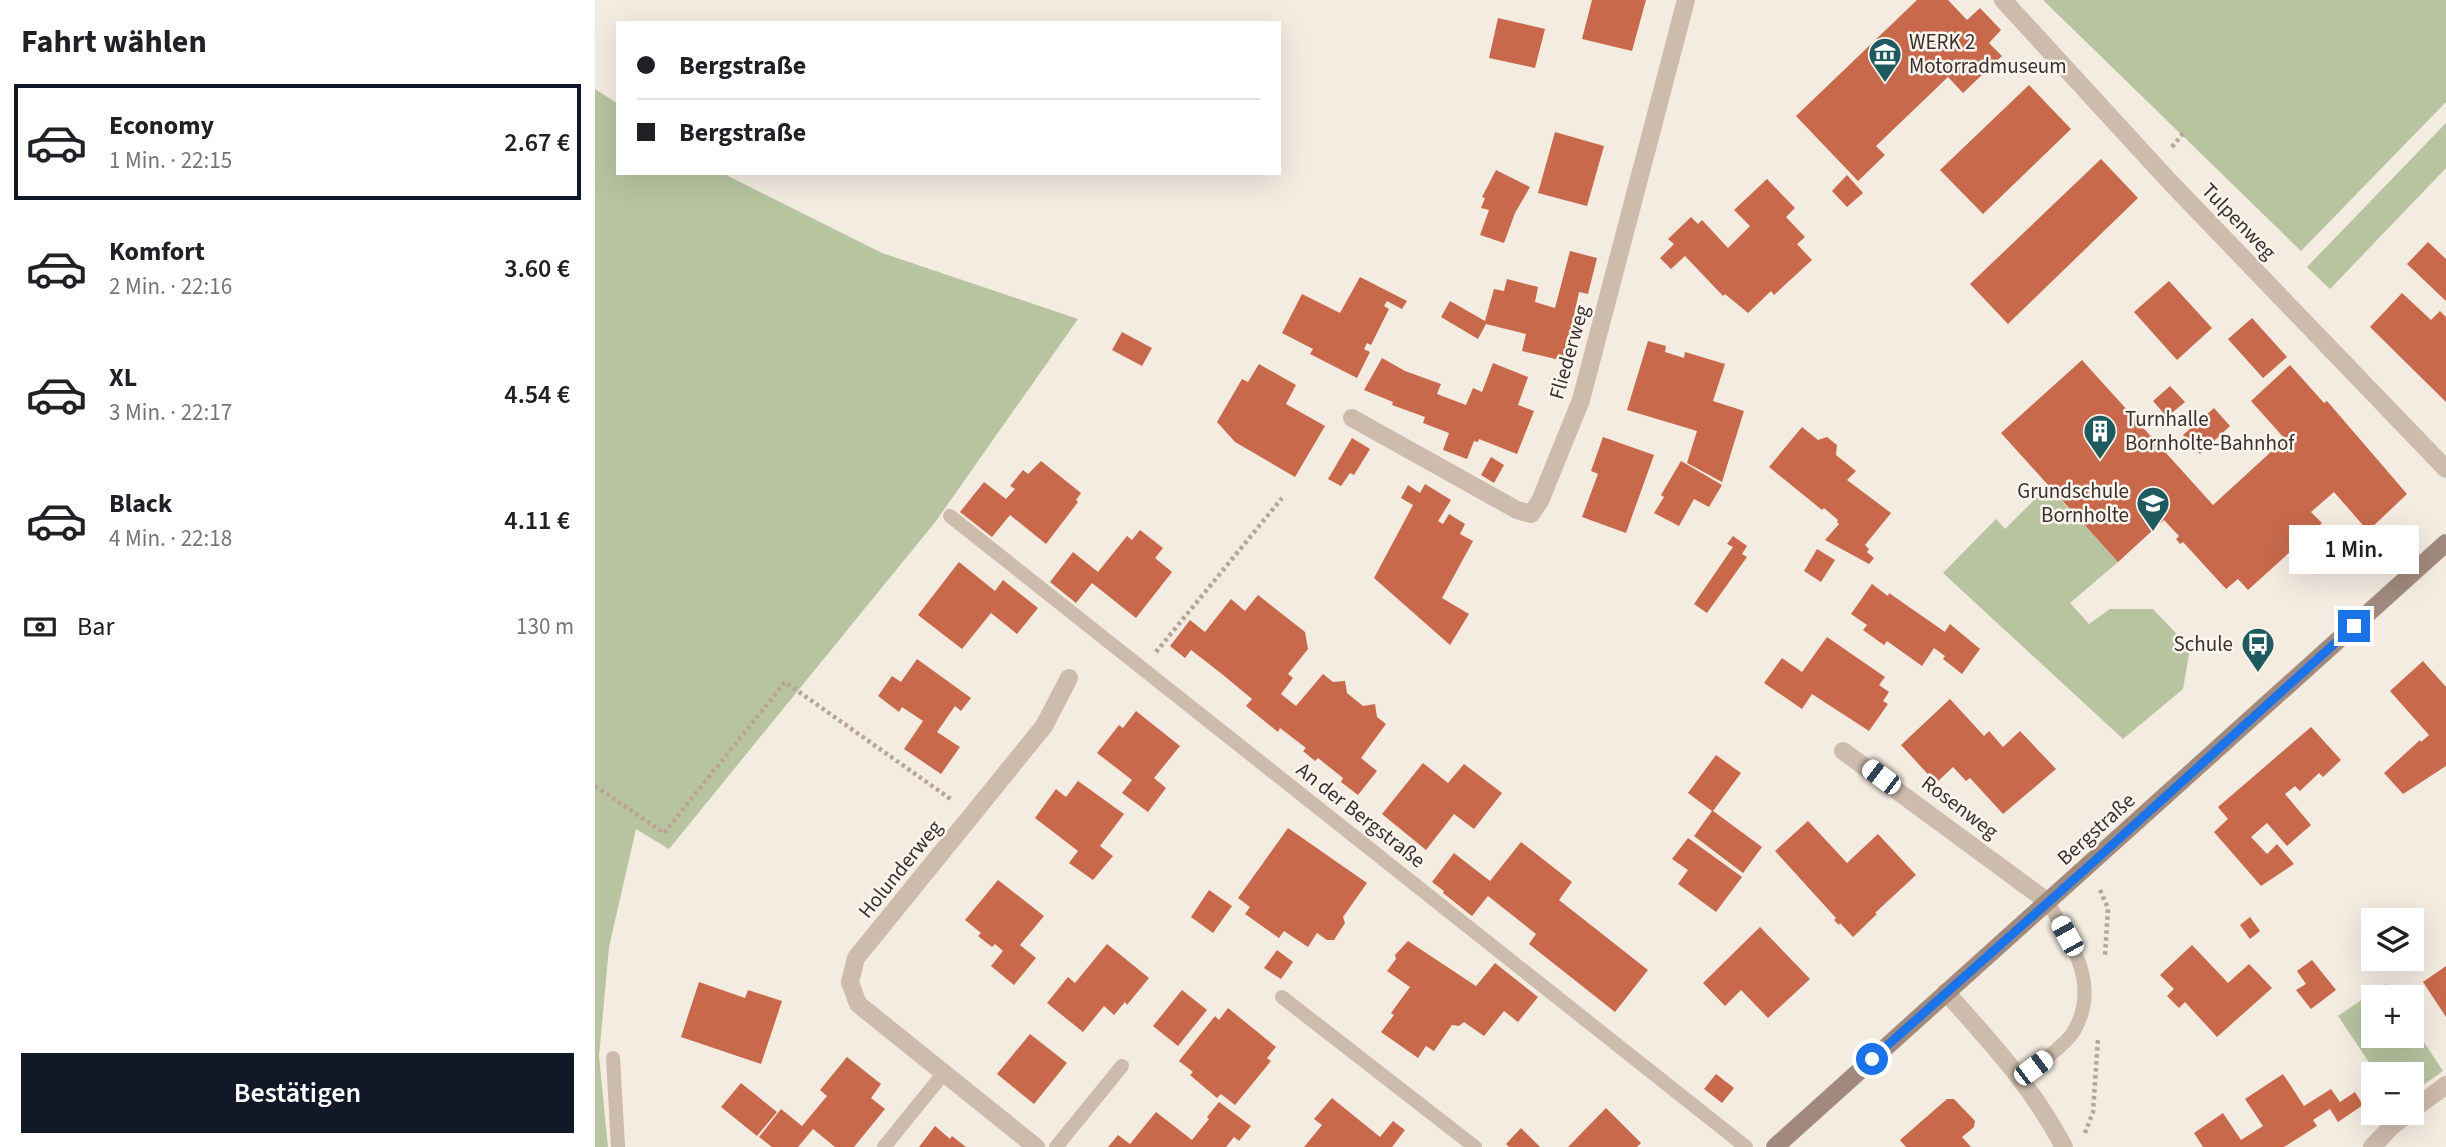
<!DOCTYPE html>
<html lang="de">
<meta charset="utf-8">
<style>
body{margin:0;font-family:"Source Sans 3",sans-serif;background:#f2f2f2;color:#202124;height:100vh;display:flex;flex-direction:column;font-size:26px;white-space:nowrap}
*{box-sizing:border-box;margin:0}
p{font-size:23px;color:#757577}
.icon{flex:none;width:38px;height:38px;fill:none;stroke:currentColor;stroke-width:2;stroke-linecap:round;stroke-linejoin:round}
.map{position:relative;flex:1;overflow:hidden}
.details{display:flex;flex-direction:column;background:#fff;width:595px}
.details>*{flex:none}
.hud{position:absolute;left:21px;top:21px;width:665px;height:154px;border-radius:0px;box-shadow:0 7px 28px #0002;display:grid;align-content:center;height:154px;padding:0 21px;background:#fff}
.tools{position:absolute;left:1766px;top:908px;display:grid;gap:14px}
.tools a{display:grid;place-items:center;width:63px;height:63px;border-radius:0px;background:#fff;box-shadow:0 7px 28px #0002;font-size:35px}
.end{position:absolute;width:32px;height:32px;margin:-16px;border:9px solid #1a73e8;background:#fff;box-shadow:0 0 0 4px #fff}
.from{border-radius:50%}
.bubble{position:absolute;height:49px;border-radius:0px;background:#fff;box-shadow:0 7px 28px #0002;font-size:23px;font-weight:600;line-height:49px;text-align:center}
.car{position:absolute;width:21px;height:42px;margin:-21px -10px;border-radius:9px;box-shadow:0 0 5px 2px #0007;background:linear-gradient(#fff 24%,#345 0 40%,#fff 0 76%,#345 0 86%,#fff 0)}
.hud b{display:flex;align-items:center;gap:24px;height:66px;font-size:26px}
.hud b+b{border-top:2px solid #e0e0e0}
.hud i{width:18px;height:18px;background:#202124}
ul{padding:0;list-style:none}
li{display:flex;align-items:center;gap:21px;height:116px;margin:0 14px 10px;padding:0 7px;border:4px solid transparent;border-radius:0px}
li div{flex:1}
li b{display:block;font-size:26px}
li em{font-style:normal;font-weight:600}
li.selected{border-color:#111827}
li>.icon{width:63px;height:63px;stroke-width:1.5}
h2{padding:0 21px;font-size:32px;line-height:84px}
.pay{display:flex;align-items:center;gap:18px;height:77px;padding:0 21px;font-size:26px}
.pay p{margin-inline-start:auto}
.primary-button{display:flex;gap:14px;margin-top:auto;padding:14px 21px}
.primary-button a{flex:1;height:80px;border-radius:0px;background:#111827;color:#fff;font-size:28px;font-weight:600;line-height:80px;text-align:center}
main{display:flex;flex:1;min-height:0}
.map>svg:first-child{display:block}
</style>
<main>
<section class="details">
<h2>Fahrt wählen</h2>
<ul>
<li class="selected"><svg class="icon" aria-label="car" viewBox="0 0 24 24"><path d="M5 17H2v-5l4-1 3-4h7l3 4 3 1v5h-3M9 17h6M6 11h13"/><circle cx="7" cy="17" r="2"/><circle cx="17" cy="17" r="2"/></svg><div><b>Economy</b><p>1 Min. · 22:15</p></div><em>2.67 €</em></li>
<li><svg class="icon" aria-label="car" viewBox="0 0 24 24"><path d="M5 17H2v-5l4-1 3-4h7l3 4 3 1v5h-3M9 17h6M6 11h13"/><circle cx="7" cy="17" r="2"/><circle cx="17" cy="17" r="2"/></svg><div><b>Komfort</b><p>2 Min. · 22:16</p></div><em>3.60 €</em></li>
<li><svg class="icon" aria-label="car" viewBox="0 0 24 24"><path d="M5 17H2v-5l4-1 3-4h7l3 4 3 1v5h-3M9 17h6M6 11h13"/><circle cx="7" cy="17" r="2"/><circle cx="17" cy="17" r="2"/></svg><div><b>XL</b><p>3 Min. · 22:17</p></div><em>4.54 €</em></li>
<li><svg class="icon" aria-label="car" viewBox="0 0 24 24"><path d="M5 17H2v-5l4-1 3-4h7l3 4 3 1v5h-3M9 17h6M6 11h13"/><circle cx="7" cy="17" r="2"/><circle cx="17" cy="17" r="2"/></svg><div><b>Black</b><p>4 Min. · 22:18</p></div><em>4.11 €</em></li>
</ul>
<div class="pay"><svg class="icon" aria-label="cash" viewBox="0 0 24 24"><path d="M3 7h18v10H3z"/><circle cx="12" cy="12" r="2"/></svg>Bar<p>130 m</p></div>
<div class="primary-button"><a>Bestätigen</a></div>
</section>
<div class="map">
<svg width="1851" height="1147" viewBox="0 0 1851 1147">
<rect width="100%" height="100%" fill="#f4ebe1"/>
<g fill="#b8c4a0">
<path d="M1448 0H1851V102L1706 251Z"/>
<path d="M0 89 23 104V173H127L287 253 483 319 341 521 74 849 41 829 14 947 4 1056 13 1147H0Z"/>
<path d="M1851 123V168L1735 289 1712 267Z"/>
<path d="M1453 486 1523 562 1475 603 1494 624 1515 609H1558L1595 648 1588 689 1528 739 1348 573 1401 519 1410 529Z"/>
<path d="M1790 984 1798 997 1778 998V1036H1816L1817 1024 1848 1071 1817 1093 1816 1074H1782L1743 1016Z"/>
</g>
<g fill="#c8694b">
<path d="M997 0H1051L1037 51 987 39Z"/>
<path d="M1322 0H1353L1372 20 1385 8 1406 30 1394 43 1407 56 1368 93 1353 77 1281 146 1290 155 1263 181 1201 116Z"/>
<path d="M903 18 950 29 940 68 894 58Z"/>
<path d="M1434 85 1476 129 1388 214 1345 170Z"/>
<path d="M960 132 1009 146 992 206 943 193Z"/>
<path d="M1506 159 1543 198 1413 324 1375 284Z"/>
<path d="M901 170 935 187 920 213 909 243 885 235 894 210 886 208 890 198 887 197Z"/>
<path d="M1252 175 1268 193 1252 207 1237 191Z"/>
<path d="M1172 179 1200 208 1191 217 1210 237 1202 244 1217 260 1179 295 1176 291 1153 313 1130 294 1128 296 1090 256 1076 269 1065 258 1079 244 1073 239 1096 217 1103 224 1107 220 1133 248 1155 226 1139 210Z"/>
<path d="M1833 242 1851 259V301L1812 264Z"/>
<path d="M975 251 1002 258 993 294 984 292 969 361 927 351 931 334 891 324 883 339 846 317 855 301 890 321 899 289 909 291 912 279 943 287 940 302 960 308Z"/>
<path d="M765 277 812 301 807 309 792 301 789 306 794 309 776 345 772 343 769 349 775 352 762 378 715 354 718 349 687 333 707 294 745 313Z"/>
<path d="M1574 281 1617 328 1582 360 1539 312Z"/>
<path d="M1807 293 1836 320 1845 311 1851 317V402L1775 327Z"/>
<path d="M1657 318 1692 357 1668 378 1633 339Z"/>
<path d="M527 332 557 348 547 366 517 350Z"/>
<path d="M1053 341 1071 346 1070 352 1089 358 1090 352 1130 364 1118 401 1149 411 1127 482 1092 463 1102 431 1032 410Z"/>
<path d="M787 358 810 371 846 384 842 394 871 405 878 388 887 392 898 363 933 377 923 405 939 411 922 454 884 439 883 442 879 441 872 459 848 450 854 433 828 423 830 417 797 405 798 402 769 390Z"/>
<path d="M1487 360 1618 505 1690 439 1656 401 1695 365 1729 403 1732 401 1812 494 1773 531 1739 492 1716 512 1727 523 1653 590 1643 579 1631 589 1588 542 1585 544 1581 539 1584 536 1569 520 1523 562 1406 433Z"/>
<path d="M664 364 701 385 691 404 730 426 700 477 640 442 622 422 647 379 653 382Z"/>
<path d="M1575 386 1590 402 1572 417 1558 401Z"/>
<path d="M1619 408 1635 426 1605 454 1588 435Z"/>
<path d="M1207 427 1223 440 1232 437 1242 445 1241 455 1261 471 1252 480 1296 513 1270 545 1274 549 1272 552 1279 558 1274 564 1230 540 1244 524 1242 522 1243 520 1229 508 1227 510 1174 467Z"/>
<path d="M1008 437 1059 455 1031 533 987 517 1003 474 996 471Z"/>
<path d="M757 438 775 449 759 475 755 473 746 486 733 479Z"/>
<path d="M896 457 909 465 899 483 886 475Z"/>
<path d="M446 461 486 493 481 500 483 502 451 544 415 515 397 537 365 512 389 482 411 499 420 489 415 486 428 470 433 474Z"/>
<path d="M1086 461 1127 485 1114 507 1099 499 1084 526 1059 513 1069 497 1066 495Z"/>
<path d="M830 484 856 500 843 521 848 524 854 514 870 524 865 534 878 541 847 598 874 614 855 645 779 578 818 505 806 498 813 485 825 493Z"/>
<path d="M545 530 568 548 560 558 577 572 541 618 497 583 481 603 455 582 478 552 503 572 532 536 537 540Z"/>
<path d="M1138 536 1152 546 1147 554 1152 557 1112 613 1099 604 1138 547 1132 544Z"/>
<path d="M1222 549 1240 560 1226 582 1209 571Z"/>
<path d="M364 562 400 591 408 580 443 608 422 634 396 613 367 649 323 615Z"/>
<path d="M1277 584 1293 596 1294 593 1350 632 1355 624 1385 649 1367 674 1348 659 1350 656 1339 648 1327 666 1292 641 1289 645 1268 630 1272 625 1256 614Z"/>
<path d="M663 595 710 632 713 649 693 674 698 678 686 694 701 706 728 674 738 682 750 681 752 693 768 706 780 704 782 717 791 724 766 758 782 771 763 795 746 782 748 778 723 758 720 761 708 751 711 748 685 728 683 732 651 706 657 699 627 674 596 650 590 658 575 646 595 620 610 632 636 599 650 611Z"/>
<path d="M1232 637 1290 677 1284 685 1294 692 1288 701 1293 704 1274 731 1217 694 1207 709 1169 683 1187 658 1207 672Z"/>
<path d="M322 659 376 698 366 711 360 706 342 732 365 747 346 774 309 749 328 721 307 707 304 712 283 696 297 676 306 682Z"/>
<path d="M1828 661 1851 687V766L1808 794 1789 773 1825 740 1826 742 1834 735 1795 691Z"/>
<path d="M1355 699 1389 736 1394 731 1408 747 1425 731 1461 769 1408 814 1375 778 1371 781 1358 767 1341 783 1306 745Z"/>
<path d="M541 711 585 746 559 778 571 788 553 812 527 793 537 780 502 753 524 725 528 728Z"/>
<path d="M1716 727 1746 760 1728 777 1724 773 1705 791 1700 786 1690 794 1716 825 1692 846 1672 823 1656 837 1672 854 1682 844 1699 864 1666 886 1619 832 1633 819 1623 807Z"/>
<path d="M1121 755 1146 773 1118 811 1167 847 1148 873 1099 836 1117 811 1093 793Z"/>
<path d="M828 763 853 783 869 764 907 793 879 829 859 814 831 850 787 814Z"/>
<path d="M483 781 529 814 505 846 518 856 498 880 474 863 483 851 440 818 461 789 471 797Z"/>
<path d="M1213 821 1252 863 1283 834 1321 875 1280 913 1282 914 1258 937 1245 923 1244 925 1239 920 1241 918 1180 851Z"/>
<path d="M693 828 772 883 748 917 750 923 739 940H732L722 933 713 947 689 931 684 938 650 914 655 907 643 898Z"/>
<path d="M1093 838 1147 877 1121 912 1083 884 1093 870 1077 859Z"/>
<path d="M926 842 977 882 964 900 1053 970 1020 1012 934 944 941 934 893 896 877 916 848 893 849 891 837 882 859 853 895 881Z"/>
<path d="M403 880 449 916 425 945 441 958 419 985 396 966 408 951 400 944 397 947 383 936 386 933 370 920Z"/>
<path d="M614 890 637 906 618 933 596 917Z"/>
<path d="M1655 917 1665 931 1655 939 1645 925Z"/>
<path d="M1165 927 1215 979 1173 1018 1146 990 1130 1006 1108 983Z"/>
<path d="M813 941 881 986 900 963 943 997 923 1022 909 1011 889 1036 869 1022 864 1026 857 1025 839 1051 831 1046 823 1058 786 1032 799 1015 796 1013 815 987 792 971 801 959 800 955Z"/>
<path d="M512 944 554 978 532 1005 530 1002 519 1015 509 1006 488 1032 452 1003 473 977 480 983Z"/>
<path d="M1597 945 1633 983 1654 964 1677 988 1622 1037 1590 1002 1584 1008 1572 996 1579 989 1565 975Z"/>
<path d="M682 950 698 962 686 979 669 968Z"/>
<path d="M1717 960 1741 990 1716 1009 1701 990 1711 984 1702 971Z"/>
<path d="M1851 966V1017L1828 982Z"/>
<path d="M104 982 150 998 153 990 187 1001 166 1064 86 1037Z"/>
<path d="M587 990 612 1010 583 1046 558 1026Z"/>
<path d="M633 1008 681 1047 672 1058 676 1061 640 1105 626 1094 622 1098 595 1075 598 1072 584 1061 620 1016 624 1020Z"/>
<path d="M435 1034 472 1063 439 1104 402 1074Z"/>
<path d="M252 1057 286 1084 276 1098 290 1109 259 1147H240L218 1129 203 1147H177L164 1137 186 1109 207 1126 232 1096 225 1090Z"/>
<path d="M1121 1074 1139 1088 1127 1103 1109 1089Z"/>
<path d="M1688 1074 1709 1106 1736 1089 1745 1102 1760 1092 1768 1105 1743 1122 1735 1109 1718 1120 1722 1126 1689 1147H1608L1599 1133 1628 1113 1646 1140 1668 1126 1650 1099Z"/>
<path d="M146 1083 182 1112 162 1136 126 1107Z"/>
<path d="M737 1098 785 1137 798 1121 810 1130 797 1147H709L727 1125 719 1119Z"/>
<path d="M1352 1099H1359L1380 1121 1379 1127 1367 1137 1376 1147H1311L1305 1140Z"/>
<path d="M624 1102 656 1126 644 1141 639 1137 631 1147H513L523 1135 535 1144 561 1112 597 1140 614 1119 612 1117Z"/>
<path d="M1011 1108 1046 1143 1042 1147H973Z"/>
<path d="M340 1126 355 1139 357 1136 371 1147H324Z"/>
<path d="M926 1128 945 1147H914L911 1144Z"/>
</g>
<g fill="none" stroke-linecap="round" stroke-linejoin="round">
<g stroke="#b9a596" stroke-width="4.5" stroke-dasharray="3.5 3.5" stroke-linecap="butt">
<path d="M1577 147 1590 131"/>
<path d="M561 652 687 498"/>
<path d="M0 786 69 833 190 682 357 800"/>
<path d="M1505 890 1513 908 1510 956"/>
<path d="M1490 1133 1498 1112 1503 1038"/>
</g>
<g stroke="#cdbbac" stroke-width="14">
<path d="M355 516 1151 1147"/>
<path d="M687 997 880 1147"/>
<path d="M18 1058 23 1147"/>
<path d="M1426 1077C1440 1067 1470 1046 1479 1031 1506 984 1476 944 1453 902"/>
<path d="M289 1147 349 1073"/>
<path d="M461 1147 527 1066"/>
</g>
<g stroke="#cdbbac" stroke-width="18">
<path d="M1408 0 1575 182 1851 469"/>
<path d="M757 418 922 510 936 514 945 501 986 400 1091 0"/>
<path d="M1248 751 1453 902"/>
<path d="M1351 992C1396 1043 1437 1086 1469 1147"/>
<path d="M1816 1111 1851 1085"/>
<path d="M441 1147 263 1004 255 982 261 958 449 726 474 678"/>
<path d="M1777 1147 1797 1126 1814 1113"/>
</g>
<path stroke="#a18a7d" stroke-width="18" d="M1180 1147 1851 543"/>
</g>
<g fill="none" stroke-linecap="round" stroke-linejoin="round">
<path stroke="#1a73e8" stroke-width="9" d="M1277 1059 1495 865 1759 626"/>
</g>
<defs>
<symbol id="museum-pin" viewBox="-11 -11 22 30"><path d="M0 17L-7.5 6A9.5 9.5 0 1 1 7.5 6Z" fill="#1f5a5e" stroke="#fbf5ee"/><path d="M0-6L6-3V-2H-6V-3ZM-5-1h2V3h-2ZM-1-1h2V3h-2ZM3-1h2V3H3ZM-6 4H6V6H-6Z" fill="#fff"/></symbol>
<symbol id="building-pin" viewBox="-11 -11 22 30"><path d="M0 17L-7.5 6A9.5 9.5 0 1 1 7.5 6Z" fill="#1f5a5e" stroke="#fbf5ee"/><path d="M-4-6H4V6H1V3H-1V6H-4ZM-2.5-4.3h1.7v1.8h-1.7ZM.8-4.3h1.7v1.8H.8ZM-2.5-1h1.7V.8h-1.7ZM.8-1h1.7V.8H.8Z" fill="#fff"/></symbol>
<symbol id="school-pin" viewBox="-11 -11 22 30"><path d="M0 17L-7.5 6A9.5 9.5 0 1 1 7.5 6Z" fill="#1f5a5e" stroke="#fbf5ee"/><path d="M0-5L7-2L0 1L-7-2ZM-4 1L0 2.5L4 1V4Q0 6-4 4Z" fill="#fff"/></symbol>
<symbol id="bus-pin" viewBox="-11 -11 22 30"><path d="M0 17L-7.5 6A9.5 9.5 0 1 1 7.5 6Z" fill="#1f5a5e" stroke="#fbf5ee"/><path d="M-5-6H5V4H4V6H2V4H-2V6H-4V4H-5ZM-3.5-4V0h7V-4ZM-3.5 1.2v1.5H-2V1.2ZM2 1.2v1.5H3.5V1.2Z" fill="#fff"/></symbol>
</defs>
<g fill-rule="evenodd">
<use href="#museum-pin" x="1271" y="35" width="38" height="52"/>
<use href="#building-pin" x="1486" y="412" width="38" height="52"/>
<use href="#school-pin" x="1539" y="484" width="38" height="52"/>
<use href="#bus-pin" x="1644" y="625" width="38" height="52"/>
</g>
<g text-anchor="middle" dominant-baseline="central" stroke-width="5" stroke-linejoin="round" paint-order="stroke">
<g font-size="21" fill="#3b302b" stroke="#fbf5ee" text-anchor="start">
<text x="1314" y="42">WERK 2<tspan x="1314" dy="24">Motorradmuseum</tspan></text>
<text x="1530" y="419">Turnhalle<tspan x="1530" dy="24">Bornholte-Bahnhof</tspan></text>
<text x="1534" y="491" text-anchor="end">Grundschule<tspan x="1534" dy="24">Bornholte</tspan></text>
<text x="1638" y="644" text-anchor="end">Schule</text>
</g>
<g font-size="21" fill="#3b302b" stroke="#fbf5ee">
<text transform="translate(1644 221) rotate(46)">Tulpenweg</text>
<text transform="translate(974 352) rotate(-74)">Fliederweg</text>
<text transform="translate(1365 807) rotate(37)">Rosenweg</text>
<text transform="translate(766 815) rotate(38)">An der Bergstraße</text>
<text transform="translate(1501 829) rotate(-42)">Bergstraße</text>
<text transform="translate(305 869) rotate(-51)">Holunderweg</text>
</g>
</g>
</svg>
<div class="tools">
<a><svg class="icon" aria-label="layers" viewBox="0 0 24 24"><path d="M12 4l9 5-9 5-9-5zM3 14l9 5 9-5"/></svg></a>
<a>+</a>
<a>−</a>
</div>
<i class="end from" style="left:1277px;top:1059px"></i>
<i class="end" style="left:1759px;top:626px"></i>
<div class="bubble" style="left:1694px;top:525px;width:130px">1 Min.</div>
<i class="car" style="left:1286px;top:777px;rotate:307deg"></i>
<i class="car" style="left:1472px;top:936px;rotate:331deg"></i>
<i class="car" style="left:1438px;top:1068px;rotate:53deg"></i>
<div class="hud">
<b><i class="from"></i>Bergstraße</b>
<b><i></i>Bergstraße</b>
</div>
</div>
</main>
